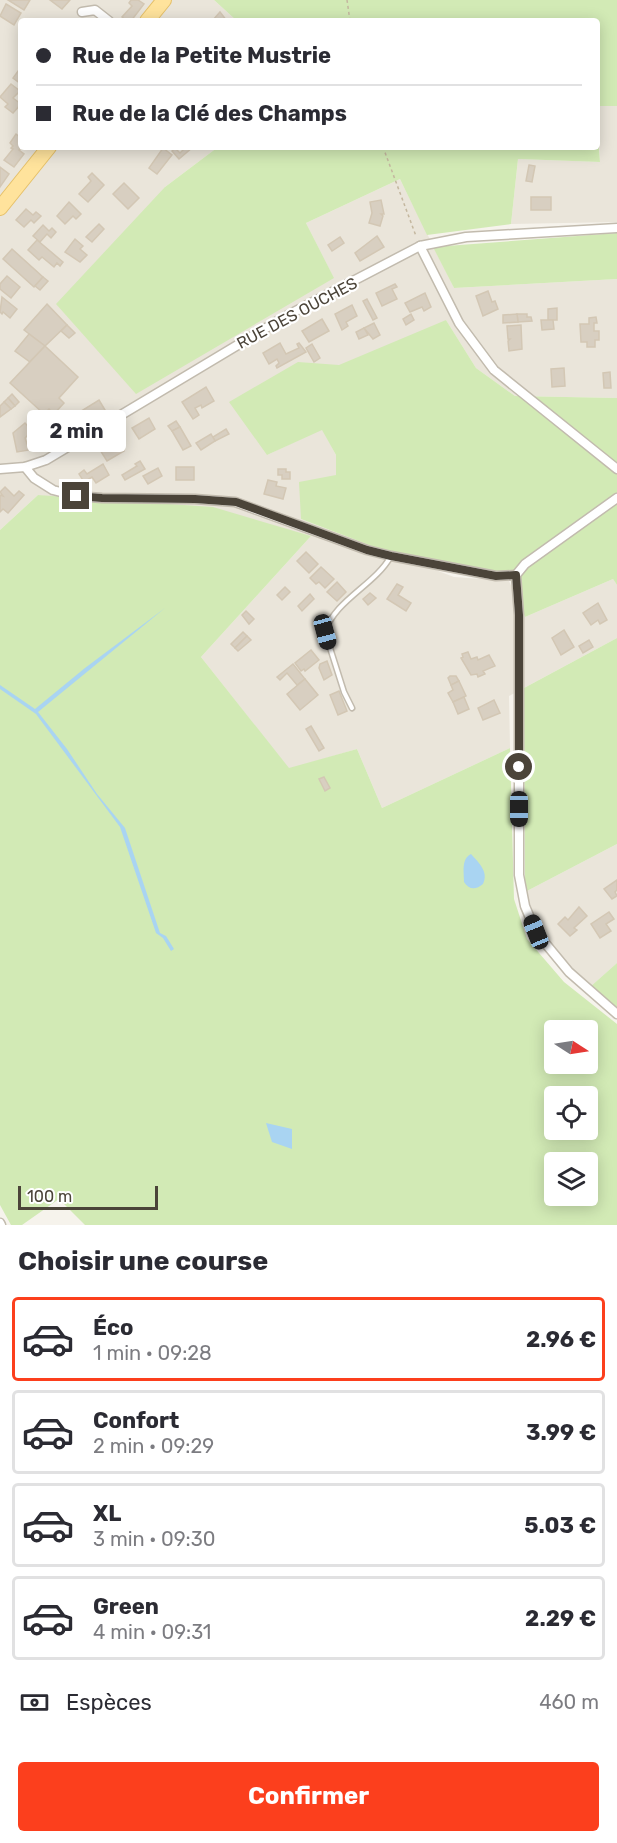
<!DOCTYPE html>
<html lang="fr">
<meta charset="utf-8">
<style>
body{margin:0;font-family:Rubik,sans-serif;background:#f7f7f7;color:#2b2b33;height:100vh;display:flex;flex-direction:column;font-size:22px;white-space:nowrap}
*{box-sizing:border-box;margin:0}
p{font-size:20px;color:#7c7c81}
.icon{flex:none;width:33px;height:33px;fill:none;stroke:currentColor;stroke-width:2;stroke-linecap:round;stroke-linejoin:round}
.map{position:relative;height:1225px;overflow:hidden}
.side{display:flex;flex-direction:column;background:#fff;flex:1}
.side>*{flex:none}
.hud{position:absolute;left:18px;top:18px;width:582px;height:132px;border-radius:6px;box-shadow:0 3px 15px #0003;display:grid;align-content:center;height:132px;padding:0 18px;background:#fff}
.needle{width:39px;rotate:102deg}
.fabs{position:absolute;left:544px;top:1020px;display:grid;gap:12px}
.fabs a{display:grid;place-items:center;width:54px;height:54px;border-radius:6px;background:#fff;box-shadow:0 3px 15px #0003;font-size:30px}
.scale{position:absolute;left:18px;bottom:15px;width:140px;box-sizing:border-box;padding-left:6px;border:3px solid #4b4439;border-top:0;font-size:16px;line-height:21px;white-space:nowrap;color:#4b4439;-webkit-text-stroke:4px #fff;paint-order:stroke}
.end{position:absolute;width:27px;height:27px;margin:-14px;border:8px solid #4b4439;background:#fff;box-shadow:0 0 0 3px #fff}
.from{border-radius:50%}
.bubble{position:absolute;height:42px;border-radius:6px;background:#fff;box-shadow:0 3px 15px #0003;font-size:20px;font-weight:700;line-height:42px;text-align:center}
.car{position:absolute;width:18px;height:36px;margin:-18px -9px;border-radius:8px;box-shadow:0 0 4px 2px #0007;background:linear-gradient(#222 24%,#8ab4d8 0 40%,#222 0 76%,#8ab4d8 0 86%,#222 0)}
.hud b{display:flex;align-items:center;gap:21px;height:57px;font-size:22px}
.hud b+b{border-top:2px solid #e1e1e2}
.hud i{width:15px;height:15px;background:#2b2b33}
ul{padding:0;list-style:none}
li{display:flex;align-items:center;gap:18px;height:84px;margin:0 12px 9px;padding:0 6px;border:3px solid #e1e1e2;border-radius:6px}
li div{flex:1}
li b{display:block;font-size:22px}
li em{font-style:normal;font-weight:700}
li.current{border-color:#fc3f1d}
li>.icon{width:54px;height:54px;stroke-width:1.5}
h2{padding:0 18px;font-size:27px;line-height:72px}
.pay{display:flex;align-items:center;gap:15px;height:66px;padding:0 18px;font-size:22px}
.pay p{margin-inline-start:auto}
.button{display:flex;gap:12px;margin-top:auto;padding:12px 18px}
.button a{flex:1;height:69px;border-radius:6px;background:#fc3f1d;color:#fff;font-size:24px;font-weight:700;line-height:69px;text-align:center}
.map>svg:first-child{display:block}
</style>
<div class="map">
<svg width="617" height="1225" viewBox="0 0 617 1225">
<rect width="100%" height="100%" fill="#f6f3ec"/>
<g fill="#eae5da">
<path d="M0 0H214L237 21H21V147H218L165 187 333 277 306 223 400 179 454 288 617 279V398L515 396 476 368 446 320 267 455 322 429 336 455V475L301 519 454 577 509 581 525 617 613 579 617 585V638L509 696 510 748 382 808 357 749 289 769 201 657 311 536 38 495 0 530Z"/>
<path d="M597 106H617V222L511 224 518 159 600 162Z"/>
<path d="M617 844V963L590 987 554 949 535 915 525 892Z"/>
</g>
<g fill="#d2eab5" fill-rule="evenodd">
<path d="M214 0H617V106H597V21H237Z"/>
<path d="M597 123 600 162 518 159 511 224 427 235 400 179 306 223 334 278 136 394 56 304 165 187 218 147H597Z"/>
<path d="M617 233V279L454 288 433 247Z"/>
<path d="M446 320 476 368 515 396 617 398V585L613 579 525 617 509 576 398 556 301 519 299 482 336 475V455L322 430 267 455 229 402 298 362 339 365Z"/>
<path d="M38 495 213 507 311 536 201 657 289 768 357 749 382 808 510 748 514 899 527 939 564 982 617 1024V1225H85L59 1199 22 1225H11L0 1205V530ZM555 1030H588V1064H555ZM555 1096H588V1130H555ZM555 1162H588V1196H555Z"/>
<path d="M617 638V844L525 892 524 688Z"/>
<path d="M617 963V1007L590 987Z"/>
</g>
<g fill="#a9d4f2">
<path d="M165 608 38 712 67 749 97 794 125 828 160 933 166 936 174 949 171 951 163 938 156 933 120 827 36 714 0 689V685L35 709 85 668Z"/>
<path d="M471 854C479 863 489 872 483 884 476 890 469 890 464 882 464 872 461 859 471 854Z"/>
<path d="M266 1123 292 1129V1149L272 1142Z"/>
</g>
<g fill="#d8cfc1" stroke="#d3c7b4" stroke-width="1.5">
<path d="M8 0H30L24 10Z"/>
<path d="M50 0H70L62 9Z"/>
<path d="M131 0H138L144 4 131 21H127L122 17 132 6 129 3Z"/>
<path d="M6 4 21 13 14 25 0 16Z"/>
<path d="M220 12 227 21H211L213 20Z"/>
<path d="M21 67V84L13 78Z"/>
<path d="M11 84 20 91 13 98 21 104 13 113 5 107 8 104 0 97Z"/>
<path d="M16 134 21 138V147L19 150 24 154 14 167 4 160 13 149 11 148 13 146 10 143Z"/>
<path d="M186 147H193L179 159 172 151 175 148 180 153Z"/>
<path d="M163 148 172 155 157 174 149 168Z"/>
<path d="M529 165 535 166 532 182 526 181Z"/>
<path d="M0 167 9 174 0 187Z"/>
<path d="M92 173 104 185 88 202 79 194 91 181 88 177Z"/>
<path d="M124 183 139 198 128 209 113 194Z"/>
<rect x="531" y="197" width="20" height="13"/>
<path d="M381 200 384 214H381L383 216 380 226 369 223 372 213 370 202Z"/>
<path d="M69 202 81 214 76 219 73 216 65 224 57 216Z"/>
<path d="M26 209 33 215 36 212 41 216 34 223 31 220 24 227 16 220Z"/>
<path d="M99 224 104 229 92 242 86 237Z"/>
<path d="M43 225 49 231 52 228 56 232 51 238 47 234 40 242 33 236Z"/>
<path d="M377 236 384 247 360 261 355 253Z"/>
<path d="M340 237 344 243 332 251 328 245Z"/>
<path d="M75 239 83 246 80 249 87 255 80 262 65 252Z"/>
<path d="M37 240 63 262 60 266 57 263 54 267 42 257 39 260 28 250Z"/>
<path d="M12 249 43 277 34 287 3 259Z"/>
<path d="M7 276 20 287 11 298 0 289V284Z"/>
<path d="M43 277 48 281 40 290 35 286Z"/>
<path d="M395 284 397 287 392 289 397 299 382 306 376 293Z"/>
<path d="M488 291 492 302 495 301 498 309 483 316 476 296Z"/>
<path d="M425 293 431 307 424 311 422 307 410 312 405 303Z"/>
<path d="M2 297 17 309 10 318 3 312 2 314 0 312Z"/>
<path d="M367 299 377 318 373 320 363 301Z"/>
<path d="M47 304 67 325 45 346 24 330Z"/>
<path d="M352 305 357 316 346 322 348 326 342 330 335 314Z"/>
<path d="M557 308V320H548V309Z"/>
<path d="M411 314 414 320 406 325 403 319Z"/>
<path d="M517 314H527V317H531L532 321 518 322Z"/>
<path d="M517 314 518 322 503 323V315Z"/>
<path d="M596 317 597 323H594V331H599V340H595V347H587V342H581L580 324H589V318Z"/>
<path d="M322 319 329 331 309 342 302 331Z"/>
<path d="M541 320H553L554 329 542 330Z"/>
<path d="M374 323 380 335 373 339 364 328Z"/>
<path d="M67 325 75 333 69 338 61 331Z"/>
<path d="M521 325 522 349 509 351 508 341 510 339H508L507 326Z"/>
<path d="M364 328 368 335 359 339 356 332Z"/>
<path d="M29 334 45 346 30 362 15 351Z"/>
<path d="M280 343 286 354 299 348 297 344 299 343 306 352 277 368 276 366 279 363 277 359 269 364 263 353Z"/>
<path d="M312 344 320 358 314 362 306 348Z"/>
<path d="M45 346 78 377 59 398 64 403 54 414 49 409 44 414 10 383Z"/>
<path d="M564 368 565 386 552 387 551 369Z"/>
<path d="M610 372 611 388H604L603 373Z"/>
<path d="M206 387 214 401 202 408 201 405 195 408 199 415 193 419 182 402Z"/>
<path d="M12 394 19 402 15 406 8 398Z"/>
<path d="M8 398 15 406 11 409 4 402Z"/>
<path d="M99 400 108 415 73 436 68 433 62 423Z"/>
<path d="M4 402 11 409 0 417V406Z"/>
<path d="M149 418 155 429 139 439 132 428Z"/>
<path d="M176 421 180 427 172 431 168 426Z"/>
<path d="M25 423 32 431 25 438 29 450 17 452 13 433Z"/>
<path d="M180 427 191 446 183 450 172 431Z"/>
<path d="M226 429 229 434 215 441 213 437Z"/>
<path d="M211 434 215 441 201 450 196 443Z"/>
<path d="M117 440 124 451 107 461 100 450Z"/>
<path d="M140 461 145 469 125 480 122 475 137 466 135 464Z"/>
<path d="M103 464 109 475 96 483 92 477 84 482 79 474 84 470 87 474Z"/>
<rect x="176" y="467" width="18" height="13"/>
<path d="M158 468 162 476 148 484 143 476Z"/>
<path d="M278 469H286V472H290V479H282V475H278Z"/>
<path d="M268 480 277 482 276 486 286 488 283 499 264 494Z"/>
<path d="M5 487 14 496 19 491 24 495 8 513 3 509 0 512V495L3 496 0 492Z"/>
<path d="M306 552 318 564 309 573 297 561Z"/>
<path d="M321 567 334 579 325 588 319 582 316 584 310 578Z"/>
<path d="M337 582 346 592 337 601 327 592Z"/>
<path d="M397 584 403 587 398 595 411 603 406 611 387 599Z"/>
<path d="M285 587 290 592 282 600 277 595Z"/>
<path d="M370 593 376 598 368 605 363 599Z"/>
<path d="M310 594 314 599 302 611 298 606Z"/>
<path d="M598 603 607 620 600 624 598 620 591 625 583 613Z"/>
<path d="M246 611 254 619 249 624 242 615Z"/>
<path d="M564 630 574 647 561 655 552 638Z"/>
<path d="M243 632 247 636 235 648 231 644Z"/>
<path d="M247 636 251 640 238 651 235 648Z"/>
<path d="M589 640 593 647 583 653 579 646Z"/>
<path d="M311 650 319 660 305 671 304 669 301 671 295 663Z"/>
<path d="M468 652 471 659 477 657 478 660 489 655 495 666 483 671 485 674 478 677 477 674 471 675 461 658 463 657 462 654Z"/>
<path d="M327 661 332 675 324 680 319 668 320 664Z"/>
<path d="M293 664 305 679 297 685 287 673 280 680 277 677Z"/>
<path d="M450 676H456L459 681 451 685 448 678Z"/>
<path d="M305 679 318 695 300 710 287 694Z"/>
<path d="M459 681 466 696 453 702 448 693 453 690 451 685Z"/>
<path d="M339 691 347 711 338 715 330 695Z"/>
<path d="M464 697 469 709 458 714 453 702Z"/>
<path d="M494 700 500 713 483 720 478 708Z"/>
<path d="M311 726 324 748 319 751 306 729Z"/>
<path d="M324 777 330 788 325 791 319 779Z"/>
<path d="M617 880V890L615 892 617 896 612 899 604 889Z"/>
<path d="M579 907 587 916 574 928 577 930 570 936 558 924 565 917 568 920Z"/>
<path d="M609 912 614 919 606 924 611 931 600 938 591 924Z"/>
</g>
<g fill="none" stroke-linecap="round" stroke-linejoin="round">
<defs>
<path id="lane" d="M352 708 344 692 325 632C335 600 375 585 391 556"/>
<g id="street">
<path d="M82 12 95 10 109 21"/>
<path d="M420 246 459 323 494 370 617 469"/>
<path d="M25 467 34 478 53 490 76 496 102 498 195 499 235 502 367 550 391 556 496 576 516 575"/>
<path d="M0 469 25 467 46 460 286 316 420 246 466 237 617 228"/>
<path d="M617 498 525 564 516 575 519 615V875L525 906 536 932 569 972 617 1014"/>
<path d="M0 1223 1 1225"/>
</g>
<g id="primary">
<path d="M147 21 164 0"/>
<path d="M0 208 49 147"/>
</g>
</defs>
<use href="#lane" stroke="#c2bbae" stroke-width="7"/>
<use href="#street" stroke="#c2bbae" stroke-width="11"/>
<use href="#primary" stroke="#e6c16a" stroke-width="16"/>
<g stroke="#c4b79f" stroke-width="1.5" stroke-dasharray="3 3" stroke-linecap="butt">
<path d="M347 0 350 21"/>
<path d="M383 147 416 236"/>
</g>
<use href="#lane" stroke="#fff" stroke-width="4"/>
<use href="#street" stroke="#fff" stroke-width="8"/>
<use href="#primary" stroke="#ffe39c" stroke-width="14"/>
</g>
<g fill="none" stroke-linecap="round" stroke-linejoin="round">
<path stroke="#4b4439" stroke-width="8" d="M76 496 102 498 195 499 236 502 367 550 391 556 496 576 516 575 519 615V767"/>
</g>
<g text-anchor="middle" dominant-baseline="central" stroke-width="4.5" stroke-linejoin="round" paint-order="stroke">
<g font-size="16" fill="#4b4439" stroke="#fff">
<text transform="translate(297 313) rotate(-28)">RUE DES OUCHES</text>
</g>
</g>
</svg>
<div class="fabs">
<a><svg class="needle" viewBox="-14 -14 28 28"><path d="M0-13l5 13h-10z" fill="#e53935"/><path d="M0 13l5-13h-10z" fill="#7c7c81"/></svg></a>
<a><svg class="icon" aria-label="locate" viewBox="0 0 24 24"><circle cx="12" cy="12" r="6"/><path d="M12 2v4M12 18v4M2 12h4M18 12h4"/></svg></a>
<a><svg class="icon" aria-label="layers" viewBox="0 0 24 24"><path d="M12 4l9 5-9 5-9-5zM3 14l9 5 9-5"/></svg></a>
</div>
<div class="scale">100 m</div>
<i class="end from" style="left:519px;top:767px"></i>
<i class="end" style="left:76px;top:496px"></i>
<div class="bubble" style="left:27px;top:410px;width:99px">2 min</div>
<i class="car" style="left:325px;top:632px;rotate:165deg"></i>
<i class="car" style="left:519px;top:809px;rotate:180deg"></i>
<i class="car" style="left:536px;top:932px;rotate:338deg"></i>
<div class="hud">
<b><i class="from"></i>Rue de la Petite Mustrie</b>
<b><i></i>Rue de la Clé des Champs</b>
</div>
</div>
<section class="side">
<h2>Choisir une course</h2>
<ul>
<li class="current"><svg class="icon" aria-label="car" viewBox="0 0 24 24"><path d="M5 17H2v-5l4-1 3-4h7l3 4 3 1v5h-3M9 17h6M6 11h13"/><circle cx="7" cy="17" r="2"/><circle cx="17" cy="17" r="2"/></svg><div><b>Éco</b><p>1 min · 09:28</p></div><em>2.96 €</em></li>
<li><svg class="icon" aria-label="car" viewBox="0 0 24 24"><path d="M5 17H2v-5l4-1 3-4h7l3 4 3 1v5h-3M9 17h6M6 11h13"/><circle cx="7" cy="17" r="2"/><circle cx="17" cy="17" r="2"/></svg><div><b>Confort</b><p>2 min · 09:29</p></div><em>3.99 €</em></li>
<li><svg class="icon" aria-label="car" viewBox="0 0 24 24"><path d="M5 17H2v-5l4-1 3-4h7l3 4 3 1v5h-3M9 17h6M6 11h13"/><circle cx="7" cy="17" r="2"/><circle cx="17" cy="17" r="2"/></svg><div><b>XL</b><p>3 min · 09:30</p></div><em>5.03 €</em></li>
<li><svg class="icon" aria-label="car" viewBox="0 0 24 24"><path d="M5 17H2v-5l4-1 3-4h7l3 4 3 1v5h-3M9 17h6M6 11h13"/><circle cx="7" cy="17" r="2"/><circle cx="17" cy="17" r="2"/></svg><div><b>Green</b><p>4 min · 09:31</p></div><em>2.29 €</em></li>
</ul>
<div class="pay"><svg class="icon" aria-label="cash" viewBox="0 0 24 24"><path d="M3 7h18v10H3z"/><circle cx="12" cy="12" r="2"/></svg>Espèces<p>460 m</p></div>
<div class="button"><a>Confirmer</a></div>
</section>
